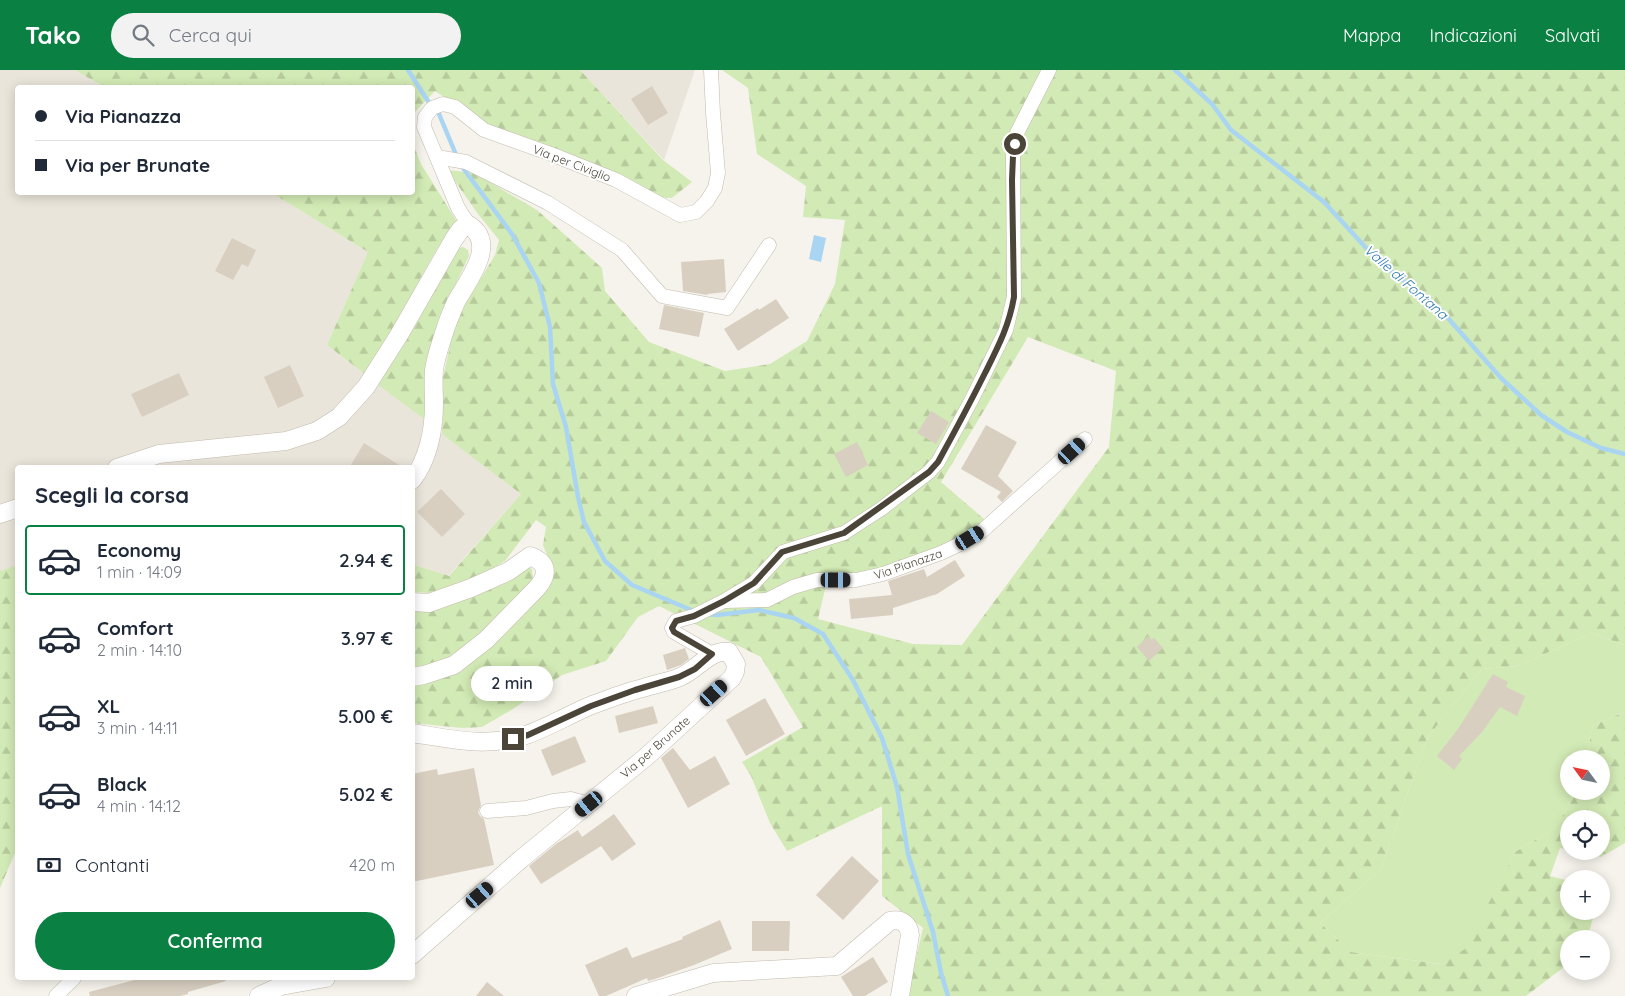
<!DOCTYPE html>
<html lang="it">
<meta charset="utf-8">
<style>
body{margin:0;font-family:Quicksand,sans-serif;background:#f2f2f3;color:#1f2937;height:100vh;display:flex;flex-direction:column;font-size:19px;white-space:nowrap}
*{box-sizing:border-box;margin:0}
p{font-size:16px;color:#747a83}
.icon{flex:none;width:28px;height:28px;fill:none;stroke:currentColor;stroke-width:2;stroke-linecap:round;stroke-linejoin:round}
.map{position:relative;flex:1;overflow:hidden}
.sheet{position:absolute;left:15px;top:395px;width:400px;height:515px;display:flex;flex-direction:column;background:#fff;border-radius:5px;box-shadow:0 2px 12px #0003}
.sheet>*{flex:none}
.banner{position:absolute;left:15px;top:15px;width:400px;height:110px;border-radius:5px;box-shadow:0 2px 12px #0003;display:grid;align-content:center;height:110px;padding:0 20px;background:#fff}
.needle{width:32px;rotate:303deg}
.controls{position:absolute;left:1560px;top:680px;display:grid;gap:10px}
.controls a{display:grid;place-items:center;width:50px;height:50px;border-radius:50%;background:#fff;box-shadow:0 2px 12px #0003;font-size:25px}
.end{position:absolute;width:22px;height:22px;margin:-11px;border:6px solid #4b4439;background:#fff;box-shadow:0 0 0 2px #fff}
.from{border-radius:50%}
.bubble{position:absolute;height:35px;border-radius:18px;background:#fff;box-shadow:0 2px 12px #0003;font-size:16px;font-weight:600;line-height:35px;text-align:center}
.car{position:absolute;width:15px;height:30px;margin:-15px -8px;border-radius:6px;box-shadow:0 0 4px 1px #0007;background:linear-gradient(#222 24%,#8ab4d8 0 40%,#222 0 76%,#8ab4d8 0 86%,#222 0)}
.banner b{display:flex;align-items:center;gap:18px;height:48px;font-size:19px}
.banner b+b{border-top:1px solid #e0e1e3}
.banner i{width:12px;height:12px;background:#1f2937}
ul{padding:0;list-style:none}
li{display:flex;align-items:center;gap:15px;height:70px;margin:0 10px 8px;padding:0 10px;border:2px solid transparent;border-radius:5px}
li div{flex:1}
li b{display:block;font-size:19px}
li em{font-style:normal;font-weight:600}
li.current{border-color:#0b8043}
li>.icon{width:45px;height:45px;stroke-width:1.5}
h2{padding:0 20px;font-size:22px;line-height:60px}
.pay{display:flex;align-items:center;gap:12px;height:55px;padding:0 20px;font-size:19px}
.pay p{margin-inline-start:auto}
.button{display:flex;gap:10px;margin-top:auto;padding:10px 20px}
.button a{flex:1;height:58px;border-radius:30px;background:#0b8043;color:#fff;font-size:20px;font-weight:600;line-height:58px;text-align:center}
header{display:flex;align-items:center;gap:30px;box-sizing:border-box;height:70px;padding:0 25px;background:#0b8043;color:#fff}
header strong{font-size:24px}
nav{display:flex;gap:28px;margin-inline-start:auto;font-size:18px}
.search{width:350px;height:45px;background:#f2f2f3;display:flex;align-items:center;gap:12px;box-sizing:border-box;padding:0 18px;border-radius:28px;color:#747a83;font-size:19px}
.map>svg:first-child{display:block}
</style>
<header>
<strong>Tako</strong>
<div class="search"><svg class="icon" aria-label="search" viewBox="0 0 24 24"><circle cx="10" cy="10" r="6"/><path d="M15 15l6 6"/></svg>Cerca qui</div>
<nav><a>Mappa</a><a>Indicazioni</a><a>Salvati</a></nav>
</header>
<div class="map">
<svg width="1625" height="926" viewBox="0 0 1625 926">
<defs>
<pattern id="forest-firs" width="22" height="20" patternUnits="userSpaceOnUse" patternTransform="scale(1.25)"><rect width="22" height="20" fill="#d2eab5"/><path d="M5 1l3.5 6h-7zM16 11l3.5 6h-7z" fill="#b6ca9c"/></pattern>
</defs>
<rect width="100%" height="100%" fill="#f6f3ec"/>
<g fill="#eae5da">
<path d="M0 0H75L104 17 18 18V122L272 123 368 182 327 275 521 424 448 506 413 494 412 398H18L17 495 0 501Z"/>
<path d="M580 0H695L664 90Z"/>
</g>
<path fill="#d2eab5" d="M1591 563 1625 575V642L1593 655 1586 689H1569V721H1578L1554 759 1515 782 1466 879 1441 894 1351 882 1320 853 1381 799 1427 668 1482 599 1518 596Z"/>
<g fill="url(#forest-firs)" fill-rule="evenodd">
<path d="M75 0H580L663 90 692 112 672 128 658 127 482 53 435 21 413 44V54L412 18 104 17Z"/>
<path d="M722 0H1625V575L1591 563 1518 596 1482 599 1427 668 1381 799 1320 853 1351 882 1440 894 1465 879 1515 782 1554 759 1578 721H1601V689H1586L1593 655 1625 642V773L1601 787 1575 781H1601V749H1569V780L1560 778 1550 806 1569 811V841H1595L1587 869H1569V892L1564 897 1526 926H907L923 858 882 826V736L787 781 770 753 751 706 742 692 803 657 761 587 659 536 638 547 606 591 562 605 513 639 482 657 462 658 413 653V612L442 603 551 495 543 475 546 457 536 450 505 491 483 504 429 523 413 522 412 494 449 506 521 424 442 364 443 335 441 315 449 281 453 254 495 185 499 170 478 144 447 100 474 103 537 140 602 198 605 221 649 272 725 301 770 294 807 271 835 214 845 150 803 147 806 116 757 84 748 18ZM1028 267 1116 301 1109 377 962 575 913 574 818 549 826 515 927 488 991 455 941 412Z"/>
<path d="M413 74 421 94 456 150C422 199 396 255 370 308L327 275 368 182 272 123 412 122Z"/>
<path d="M463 177 468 180 469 186 438 252 428 285 425 350 377 314 458 178Z"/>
<path d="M17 495V778L0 818V501Z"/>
<path d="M528 497 532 499 533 511 506 543 449 590 413 600 412 536Z"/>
</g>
<path fill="#a9d4f2" d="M814 165 826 168 821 192 809 189Z"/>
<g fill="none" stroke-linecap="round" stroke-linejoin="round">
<g stroke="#a9d4f2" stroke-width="4.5">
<path d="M408 0 428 31"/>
<path d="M1175 0 1212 34 1231 60 1324 132 1378 191 1439 238 1501 308 1541 345 1567 362 1601 378 1625 384"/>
<path d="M439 44 457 87"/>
<path d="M460 94 512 164 539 213 550 257 553 314 566 357 578 427 584 452 605 491 632 515 696 542"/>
<path d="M708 544 717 545 759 540 794 548 823 564 853 610 882 668 897 717 908 784 933 862 941 903 948 926"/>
</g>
</g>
<g fill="#d8cfc1">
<path d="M652 16 668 43 648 55 631 29Z"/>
<path d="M232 168 256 180 248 197 242 194 233 210 215 201Z"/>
<path d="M724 189 726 222 708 224 707 225 683 221 681 192Z"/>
<path d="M776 229 789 248 738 281 724 259 758 238 759 240Z"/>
<path d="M664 235 704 243 699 267 659 259Z"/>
<path d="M290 295 304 326 278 338 264 307Z"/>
<path d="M179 303 189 325 142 347 131 324Z"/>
<path d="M931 341 949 352 936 374 917 363Z"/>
<path d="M986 355 1017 372 998 406 1013 421 1002 432 997 427 1001 422 961 399Z"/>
<path d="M857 372 868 395 846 407 834 384Z"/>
<path d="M364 373 404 398H349Z"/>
<path d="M441 419 465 444 442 467 417 442Z"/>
<path d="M955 490 965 506 937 524 893 538V545L851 549 849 529 892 525 888 511 924 499 927 507Z"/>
<path d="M1148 566 1151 570 1154 568 1163 578 1149 591 1137 577Z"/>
<path d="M685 578 689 589 681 595 667 600 663 585Z"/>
<path d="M1493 604 1508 612 1506 617 1525 626 1517 646 1500 637 1482 662 1459 686 1462 689 1454 700 1437 686 1458 659Z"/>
<path d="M765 628 785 664 746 686 726 650Z"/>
<path d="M653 636 658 653 619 663 615 646Z"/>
<path d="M575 666 586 692 552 706 541 680Z"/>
<path d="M673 678 690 700 715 686 730 714 688 738 661 688Z"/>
<path d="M474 698 481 735 478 742 480 746 484 749 494 795 412 812V704L437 699 438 705Z"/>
<path d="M614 744 636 774 612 791 601 776 541 814 529 796 556 774 578 760 582 767Z"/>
<path d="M852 786 879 811 843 850 816 825Z"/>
<path d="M720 850 732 879 694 895 655 909 648 911 647 908 606 926H599L585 895 627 877 632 888 683 869 682 867Z"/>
<path d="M752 851H790L789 881H752Z"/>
<path d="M873 887 888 912 865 926H853L841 907Z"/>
<path d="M142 908H225L226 911 188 922V924L180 926H90L89 922Z"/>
<path d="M487 912 504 926H476Z"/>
</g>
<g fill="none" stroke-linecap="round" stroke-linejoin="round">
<defs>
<g id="minor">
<path d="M437 87 466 92 548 133 622 180 662 226 727 238 769 175"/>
<path d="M469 155 458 138 424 57 425 47 432 38 443 34 455 37 484 60 551 84 616 110 680 145 696 142 707 131 715 118 718 103 713 43 711 0"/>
<path d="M725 531 767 530 793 517 817 510H856L883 504 941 483 958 475 982 461 1085 369"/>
<path d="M712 584 674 562 672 558 676 551 694 546 724 531 754 513 783 482 844 463 881 439 929 402 938 392 971 331 1006 260 1014 227 1013 86 1017 63 1049 0"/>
<path d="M487 741 526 738 553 731 571 729 589 734"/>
<path d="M56 926 74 908"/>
</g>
<g id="tertiary">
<path d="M117 398 159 384 286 371 317 361 339 347 366 317 399 265 454 169 461 159 469 155C498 174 468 210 456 232 452 241 448 250 445 260 441 273 436 286 434 300 433 312 434 323 434 334 434 360 428 390 412 410"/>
<path d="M0 444 18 438"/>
<path d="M412 532 429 533 471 518 509 501 530 486C549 493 548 505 537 518L486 570 454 595 424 605 412 607"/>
<path d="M412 663C450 669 488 678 526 665 549 657 570 644 592 635 609 629 626 622 643 618 655 614 668 612 680 607 697 600 710 579 729 582L736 594 735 602 732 608 646 687 521 789 412 885"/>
<path d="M259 926 281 916 326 908"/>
<path d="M636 926 713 903 837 896 890 851C901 848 909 854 910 865L900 926"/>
</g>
</defs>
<use href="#minor" stroke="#c2bbae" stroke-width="15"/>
<use href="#tertiary" stroke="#c2bbae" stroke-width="19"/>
<use href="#minor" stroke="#fff" stroke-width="14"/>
<use href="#tertiary" stroke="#fff" stroke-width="18"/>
</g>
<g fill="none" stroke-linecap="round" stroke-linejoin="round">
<path stroke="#4b4439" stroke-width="6" d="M513 669 528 665 591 636 635 620 679 607 695 599 712 584 674 562 672 558 676 551 694 546 724 531 754 513 782 482 844 463 929 402 938 392C954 363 970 333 985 303 998 277 1009 256 1014 227L1012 110 1013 86 1015 74"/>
</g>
<g text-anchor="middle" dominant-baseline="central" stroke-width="4" stroke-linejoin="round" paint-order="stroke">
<g font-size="12" fill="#4b4439" stroke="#fff">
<text transform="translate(572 93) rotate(21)">Via per Civiglio</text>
<text transform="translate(908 494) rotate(-19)">Via Pianazza</text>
<text transform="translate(655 677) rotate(-41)">Via per Brunate</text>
</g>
<g font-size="14" font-style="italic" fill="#2e7ab2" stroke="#fff">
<text transform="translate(1406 212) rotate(41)">Valle di Fontana</text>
</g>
</g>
</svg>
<div class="controls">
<a><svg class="needle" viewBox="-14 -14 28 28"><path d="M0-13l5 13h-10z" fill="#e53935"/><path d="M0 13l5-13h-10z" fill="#747a83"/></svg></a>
<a><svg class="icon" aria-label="locate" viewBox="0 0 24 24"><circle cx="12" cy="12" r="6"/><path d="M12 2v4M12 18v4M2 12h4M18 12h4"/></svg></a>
<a>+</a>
<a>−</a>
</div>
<i class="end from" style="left:1015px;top:74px"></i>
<i class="end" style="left:513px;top:669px"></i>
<div class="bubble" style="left:471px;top:596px;width:82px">2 min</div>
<i class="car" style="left:1072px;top:381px;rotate:48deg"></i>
<i class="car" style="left:970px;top:468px;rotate:59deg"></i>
<i class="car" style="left:836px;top:510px;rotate:90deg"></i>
<i class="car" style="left:714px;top:623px;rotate:48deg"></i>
<i class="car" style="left:589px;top:734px;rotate:231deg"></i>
<i class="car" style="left:480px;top:825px;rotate:49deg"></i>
<div class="banner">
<b><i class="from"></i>Via Pianazza</b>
<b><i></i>Via per Brunate</b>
</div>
<section class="sheet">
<h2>Scegli la corsa</h2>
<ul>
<li class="current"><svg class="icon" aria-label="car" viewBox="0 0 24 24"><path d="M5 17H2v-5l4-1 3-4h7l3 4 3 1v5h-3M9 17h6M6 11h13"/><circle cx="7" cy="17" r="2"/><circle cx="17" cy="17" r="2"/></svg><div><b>Economy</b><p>1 min · 14:09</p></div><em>2.94 €</em></li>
<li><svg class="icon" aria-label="car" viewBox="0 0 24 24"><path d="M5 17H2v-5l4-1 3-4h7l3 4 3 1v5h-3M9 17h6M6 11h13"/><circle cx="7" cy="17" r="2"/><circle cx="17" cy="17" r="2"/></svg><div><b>Comfort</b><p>2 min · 14:10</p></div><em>3.97 €</em></li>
<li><svg class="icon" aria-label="car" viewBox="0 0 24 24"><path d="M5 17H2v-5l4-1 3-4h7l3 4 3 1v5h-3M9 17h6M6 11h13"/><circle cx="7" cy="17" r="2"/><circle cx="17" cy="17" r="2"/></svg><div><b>XL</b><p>3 min · 14:11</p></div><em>5.00 €</em></li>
<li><svg class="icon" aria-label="car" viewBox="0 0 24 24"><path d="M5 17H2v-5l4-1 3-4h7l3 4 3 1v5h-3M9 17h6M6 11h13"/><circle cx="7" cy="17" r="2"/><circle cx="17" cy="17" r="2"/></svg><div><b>Black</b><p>4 min · 14:12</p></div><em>5.02 €</em></li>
</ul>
<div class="pay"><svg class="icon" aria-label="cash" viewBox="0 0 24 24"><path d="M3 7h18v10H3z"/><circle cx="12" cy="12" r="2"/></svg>Contanti<p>420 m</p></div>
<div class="button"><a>Conferma</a></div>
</section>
</div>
